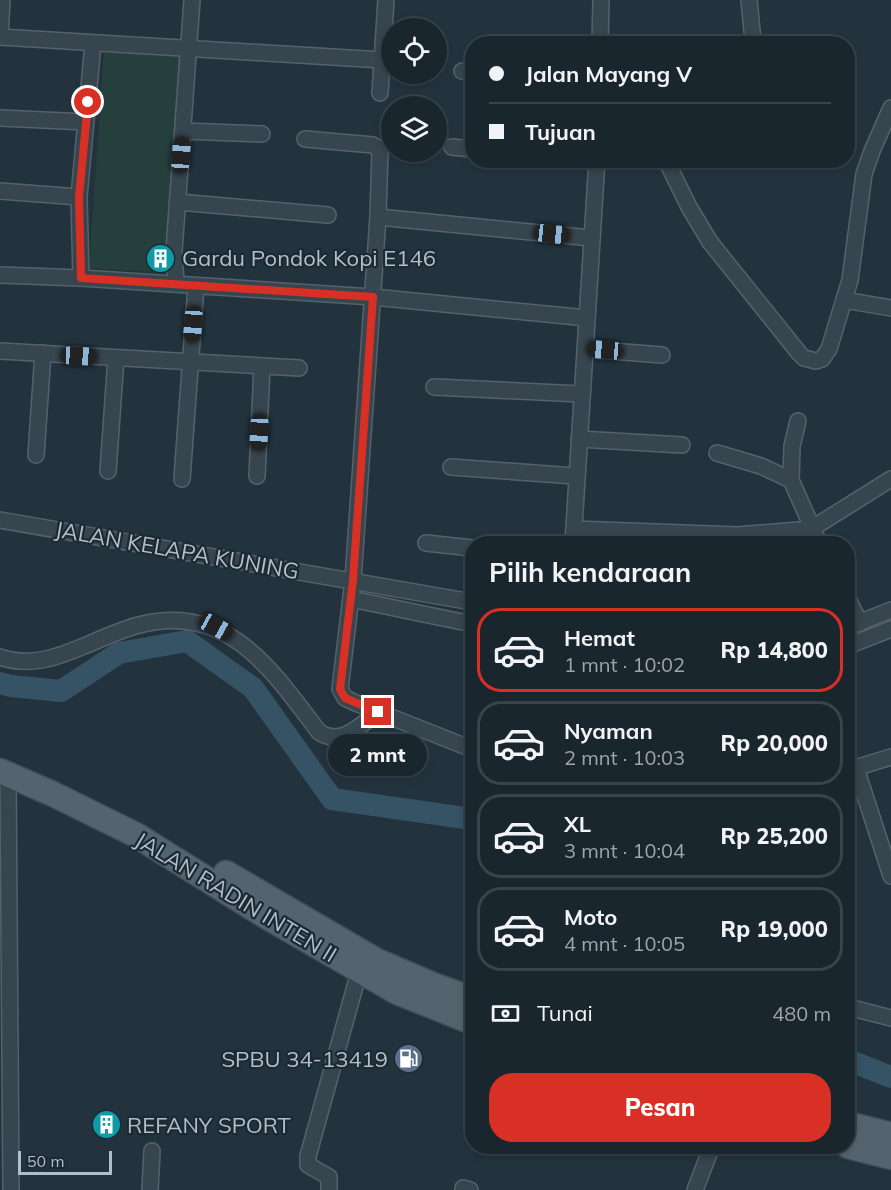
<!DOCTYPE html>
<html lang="id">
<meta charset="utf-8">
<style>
body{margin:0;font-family:Mulish,sans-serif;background:#232e36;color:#f1f3f6;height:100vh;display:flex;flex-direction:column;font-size:22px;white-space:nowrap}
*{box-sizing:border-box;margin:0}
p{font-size:20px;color:#9fa5aa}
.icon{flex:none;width:33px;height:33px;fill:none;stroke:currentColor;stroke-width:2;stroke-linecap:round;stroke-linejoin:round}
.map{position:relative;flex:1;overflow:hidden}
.side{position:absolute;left:465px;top:536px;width:390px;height:618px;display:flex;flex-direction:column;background:#1a262e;border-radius:24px;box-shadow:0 3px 9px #0003,0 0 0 2px #38434a}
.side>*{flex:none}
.top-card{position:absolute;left:465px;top:36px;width:390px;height:132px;border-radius:24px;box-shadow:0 3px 9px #0003,0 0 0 2px #38434a;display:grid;align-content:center;height:132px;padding:0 24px;background:#1a262e}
.controls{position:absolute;left:381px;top:18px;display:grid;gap:12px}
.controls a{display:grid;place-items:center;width:66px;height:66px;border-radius:50%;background:#1a262e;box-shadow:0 3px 9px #0003,0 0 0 2px #38434a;font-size:30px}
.scale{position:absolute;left:18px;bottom:15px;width:94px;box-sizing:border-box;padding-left:6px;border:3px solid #b2bfc9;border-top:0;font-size:16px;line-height:21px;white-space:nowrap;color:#b2bfc9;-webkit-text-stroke:4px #1c2a33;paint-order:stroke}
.end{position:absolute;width:27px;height:27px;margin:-14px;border:8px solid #d93025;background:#fff;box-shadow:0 0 0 3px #fff}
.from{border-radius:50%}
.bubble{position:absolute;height:42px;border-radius:21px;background:#1a262e;box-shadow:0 3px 9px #0003,0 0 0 2px #38434a;font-size:20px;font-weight:800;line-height:42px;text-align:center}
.car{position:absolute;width:18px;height:36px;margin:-18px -9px;border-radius:8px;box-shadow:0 0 4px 2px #0007;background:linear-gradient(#222 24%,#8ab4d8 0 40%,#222 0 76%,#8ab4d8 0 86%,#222 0)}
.top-card b{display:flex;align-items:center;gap:21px;height:57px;font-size:22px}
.top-card b+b{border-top:2px solid #38434a}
.top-card i{width:15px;height:15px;background:#f1f3f6}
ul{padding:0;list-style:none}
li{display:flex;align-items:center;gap:18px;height:84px;margin:0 12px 9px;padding:0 12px;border:3px solid #38434a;border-radius:24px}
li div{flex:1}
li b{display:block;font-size:22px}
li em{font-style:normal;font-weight:800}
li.active{border-color:#d93025}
li>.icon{width:54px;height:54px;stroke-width:1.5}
h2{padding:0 24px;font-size:27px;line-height:72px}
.pay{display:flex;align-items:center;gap:15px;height:66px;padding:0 24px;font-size:22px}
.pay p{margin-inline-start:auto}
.primary-button{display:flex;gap:12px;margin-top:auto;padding:12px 24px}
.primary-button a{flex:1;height:69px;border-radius:24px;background:#d93025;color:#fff;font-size:24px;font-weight:800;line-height:69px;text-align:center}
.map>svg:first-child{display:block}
</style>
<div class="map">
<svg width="891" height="1190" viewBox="0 0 891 1190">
<rect width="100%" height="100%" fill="#23333e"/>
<path fill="#253f3d" d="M104 51 185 56 170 273 89 268Z"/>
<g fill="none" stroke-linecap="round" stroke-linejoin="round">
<g stroke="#355365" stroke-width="22">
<path d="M0 683 11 686 61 691 119 653 187 641 253 688 332 799 472 819"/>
<path d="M848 1060 891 1077"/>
</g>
<defs>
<g id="minor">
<path d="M2 0 0 37 382 60"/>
<path d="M600 44 601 0"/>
<path d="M749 44 753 41 749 0"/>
<path d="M462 71H472"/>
<path d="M380 93 386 0"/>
<path d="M0 118 86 122"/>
<path d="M183 131 262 134"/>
<path d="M305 139 373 145 380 150 378 217 353 580 340 689 345 698 358 704 472 749"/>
<path d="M452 147 472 149"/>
<path d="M666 160 689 207 710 242 799 353 804 358 816 361 822 359 829 349 850 280 864 174 872 151 891 108"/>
<path d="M0 191 79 197"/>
<path d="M178 202 328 215"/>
<path d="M378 217 591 238"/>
<path d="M0 275 81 278 373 297 587 318"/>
<path d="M81 278 79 197 93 43"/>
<path d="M176 284 174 251 192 0"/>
<path d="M844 300 891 308"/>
<path d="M586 349 662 355"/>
<path d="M0 351 299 368"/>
<path d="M434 387 581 394"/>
<path d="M798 421 792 446 791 480 819 543"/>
<path d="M579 439 682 445"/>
<path d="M717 453 761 466 791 480"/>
<path d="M36 455 43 353"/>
<path d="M451 467 575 476"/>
<path d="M108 471 116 358"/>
<path d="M257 476 262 366"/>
<path d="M182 479 196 286"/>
<path d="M0 520 472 602"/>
<path d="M574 529 737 535 811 529 891 479"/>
<path d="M426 543 472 548"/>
<path d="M573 543 597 160"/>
<path d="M351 599 472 624"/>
<path d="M848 599 860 623"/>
<path d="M848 627 891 610"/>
<path d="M848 646 891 629"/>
<path d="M0 657C30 667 56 658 84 646 101 639 118 631 135 626 227 600 271 669 319 732 341 747 361 725 378 712"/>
<path d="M856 768 891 876"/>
<path d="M848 770 891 757"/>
<path d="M8 774 11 1190"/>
<path d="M848 1007 891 1018"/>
<path d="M463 1188 470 1190"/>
<path d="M150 1190 152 1151"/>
<path d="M329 1190V1177L308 1165V1156L359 972"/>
<path d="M695 1190 712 1146"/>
</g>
<g id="primary">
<path d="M0 771 53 794 136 835 264 915 397 992 472 1022"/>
<path d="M226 873 377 961 433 985 472 999"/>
<path d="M848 1124 891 1135"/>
<path d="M848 1146 891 1157"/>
</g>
</defs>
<use href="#minor" stroke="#55626c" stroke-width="18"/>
<use href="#primary" stroke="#404e57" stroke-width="27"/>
<use href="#minor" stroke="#37454e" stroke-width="15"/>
<use href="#primary" stroke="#54646e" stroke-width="24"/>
</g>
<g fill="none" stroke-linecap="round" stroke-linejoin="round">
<path stroke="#d93025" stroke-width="8" d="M88 102 79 197 81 278 373 297 353 580 340 689 345 698 378 712"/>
</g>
<defs>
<symbol id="building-disc" viewBox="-11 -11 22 22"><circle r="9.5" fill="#0f9aa8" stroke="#1c2a33"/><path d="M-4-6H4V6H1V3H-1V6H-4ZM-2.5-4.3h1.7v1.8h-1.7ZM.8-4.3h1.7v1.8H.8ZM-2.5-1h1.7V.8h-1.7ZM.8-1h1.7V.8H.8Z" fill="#fff"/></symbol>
<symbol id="fuel-disc" viewBox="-11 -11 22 22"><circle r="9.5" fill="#5c6f8a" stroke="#1c2a33"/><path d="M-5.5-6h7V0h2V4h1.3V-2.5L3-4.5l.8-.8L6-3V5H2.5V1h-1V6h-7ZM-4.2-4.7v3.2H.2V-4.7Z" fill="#fff"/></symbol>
</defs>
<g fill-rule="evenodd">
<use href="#building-disc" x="144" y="242" width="33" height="33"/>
<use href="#fuel-disc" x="392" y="1042" width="33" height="33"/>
<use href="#building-disc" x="90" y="1108" width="33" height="33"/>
</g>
<g text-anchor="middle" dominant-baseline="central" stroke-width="4.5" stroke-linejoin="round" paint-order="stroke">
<g font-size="22" fill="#b2bfc9" stroke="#1c2a33" text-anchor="start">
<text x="182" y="258">Gardu Pondok Kopi E146</text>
<text x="388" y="1059" text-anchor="end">SPBU 34-13419</text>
<text x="127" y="1125">REFANY SPORT</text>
</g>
<g font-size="22" fill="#b2bfc9" stroke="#1c2a33">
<text transform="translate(177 550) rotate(10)">JALAN KELAPA KUNING</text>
<text transform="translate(236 897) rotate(31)">JALAN RADIN INTEN II</text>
</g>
</g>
</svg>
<div class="controls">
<a><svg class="icon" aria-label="locate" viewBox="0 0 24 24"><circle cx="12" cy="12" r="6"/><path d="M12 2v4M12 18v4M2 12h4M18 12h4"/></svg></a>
<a><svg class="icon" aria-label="layers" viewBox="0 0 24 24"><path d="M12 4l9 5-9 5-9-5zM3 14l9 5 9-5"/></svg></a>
</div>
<div class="scale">50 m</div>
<i class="end from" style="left:88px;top:102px"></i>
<i class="end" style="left:378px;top:712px"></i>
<div class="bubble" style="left:328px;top:734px;width:99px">2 mnt</div>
<i class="car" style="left:181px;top:155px;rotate:4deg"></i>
<i class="car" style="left:552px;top:234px;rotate:96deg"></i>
<i class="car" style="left:193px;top:324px;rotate:184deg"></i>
<i class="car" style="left:605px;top:350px;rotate:275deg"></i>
<i class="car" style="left:79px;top:356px;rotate:93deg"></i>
<i class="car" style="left:259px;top:432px;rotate:183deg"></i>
<i class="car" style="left:216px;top:627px;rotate:119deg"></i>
<div class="top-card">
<b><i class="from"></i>Jalan Mayang V</b>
<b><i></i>Tujuan</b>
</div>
<section class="side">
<h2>Pilih kendaraan</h2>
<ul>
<li class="active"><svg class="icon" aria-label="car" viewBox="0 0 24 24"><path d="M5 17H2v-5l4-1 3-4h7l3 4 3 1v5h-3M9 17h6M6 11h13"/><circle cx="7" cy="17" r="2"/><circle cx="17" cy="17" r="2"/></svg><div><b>Hemat</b><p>1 mnt · 10:02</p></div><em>Rp 14,800</em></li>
<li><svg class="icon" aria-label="car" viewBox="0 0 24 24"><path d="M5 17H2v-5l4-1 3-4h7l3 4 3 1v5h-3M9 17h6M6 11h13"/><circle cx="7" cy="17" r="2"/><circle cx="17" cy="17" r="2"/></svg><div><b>Nyaman</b><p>2 mnt · 10:03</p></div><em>Rp 20,000</em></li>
<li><svg class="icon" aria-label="car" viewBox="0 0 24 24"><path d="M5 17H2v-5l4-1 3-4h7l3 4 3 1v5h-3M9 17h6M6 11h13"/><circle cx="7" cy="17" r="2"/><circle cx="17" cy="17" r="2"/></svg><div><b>XL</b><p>3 mnt · 10:04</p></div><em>Rp 25,200</em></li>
<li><svg class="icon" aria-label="car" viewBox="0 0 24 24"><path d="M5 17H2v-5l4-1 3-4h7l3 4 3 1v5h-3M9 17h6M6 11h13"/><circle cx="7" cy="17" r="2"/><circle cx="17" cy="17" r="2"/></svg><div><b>Moto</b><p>4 mnt · 10:05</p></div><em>Rp 19,000</em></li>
</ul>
<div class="pay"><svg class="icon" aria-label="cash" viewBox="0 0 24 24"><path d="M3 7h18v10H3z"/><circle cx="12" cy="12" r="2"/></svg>Tunai<p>480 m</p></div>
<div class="primary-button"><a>Pesan</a></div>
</section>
</div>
